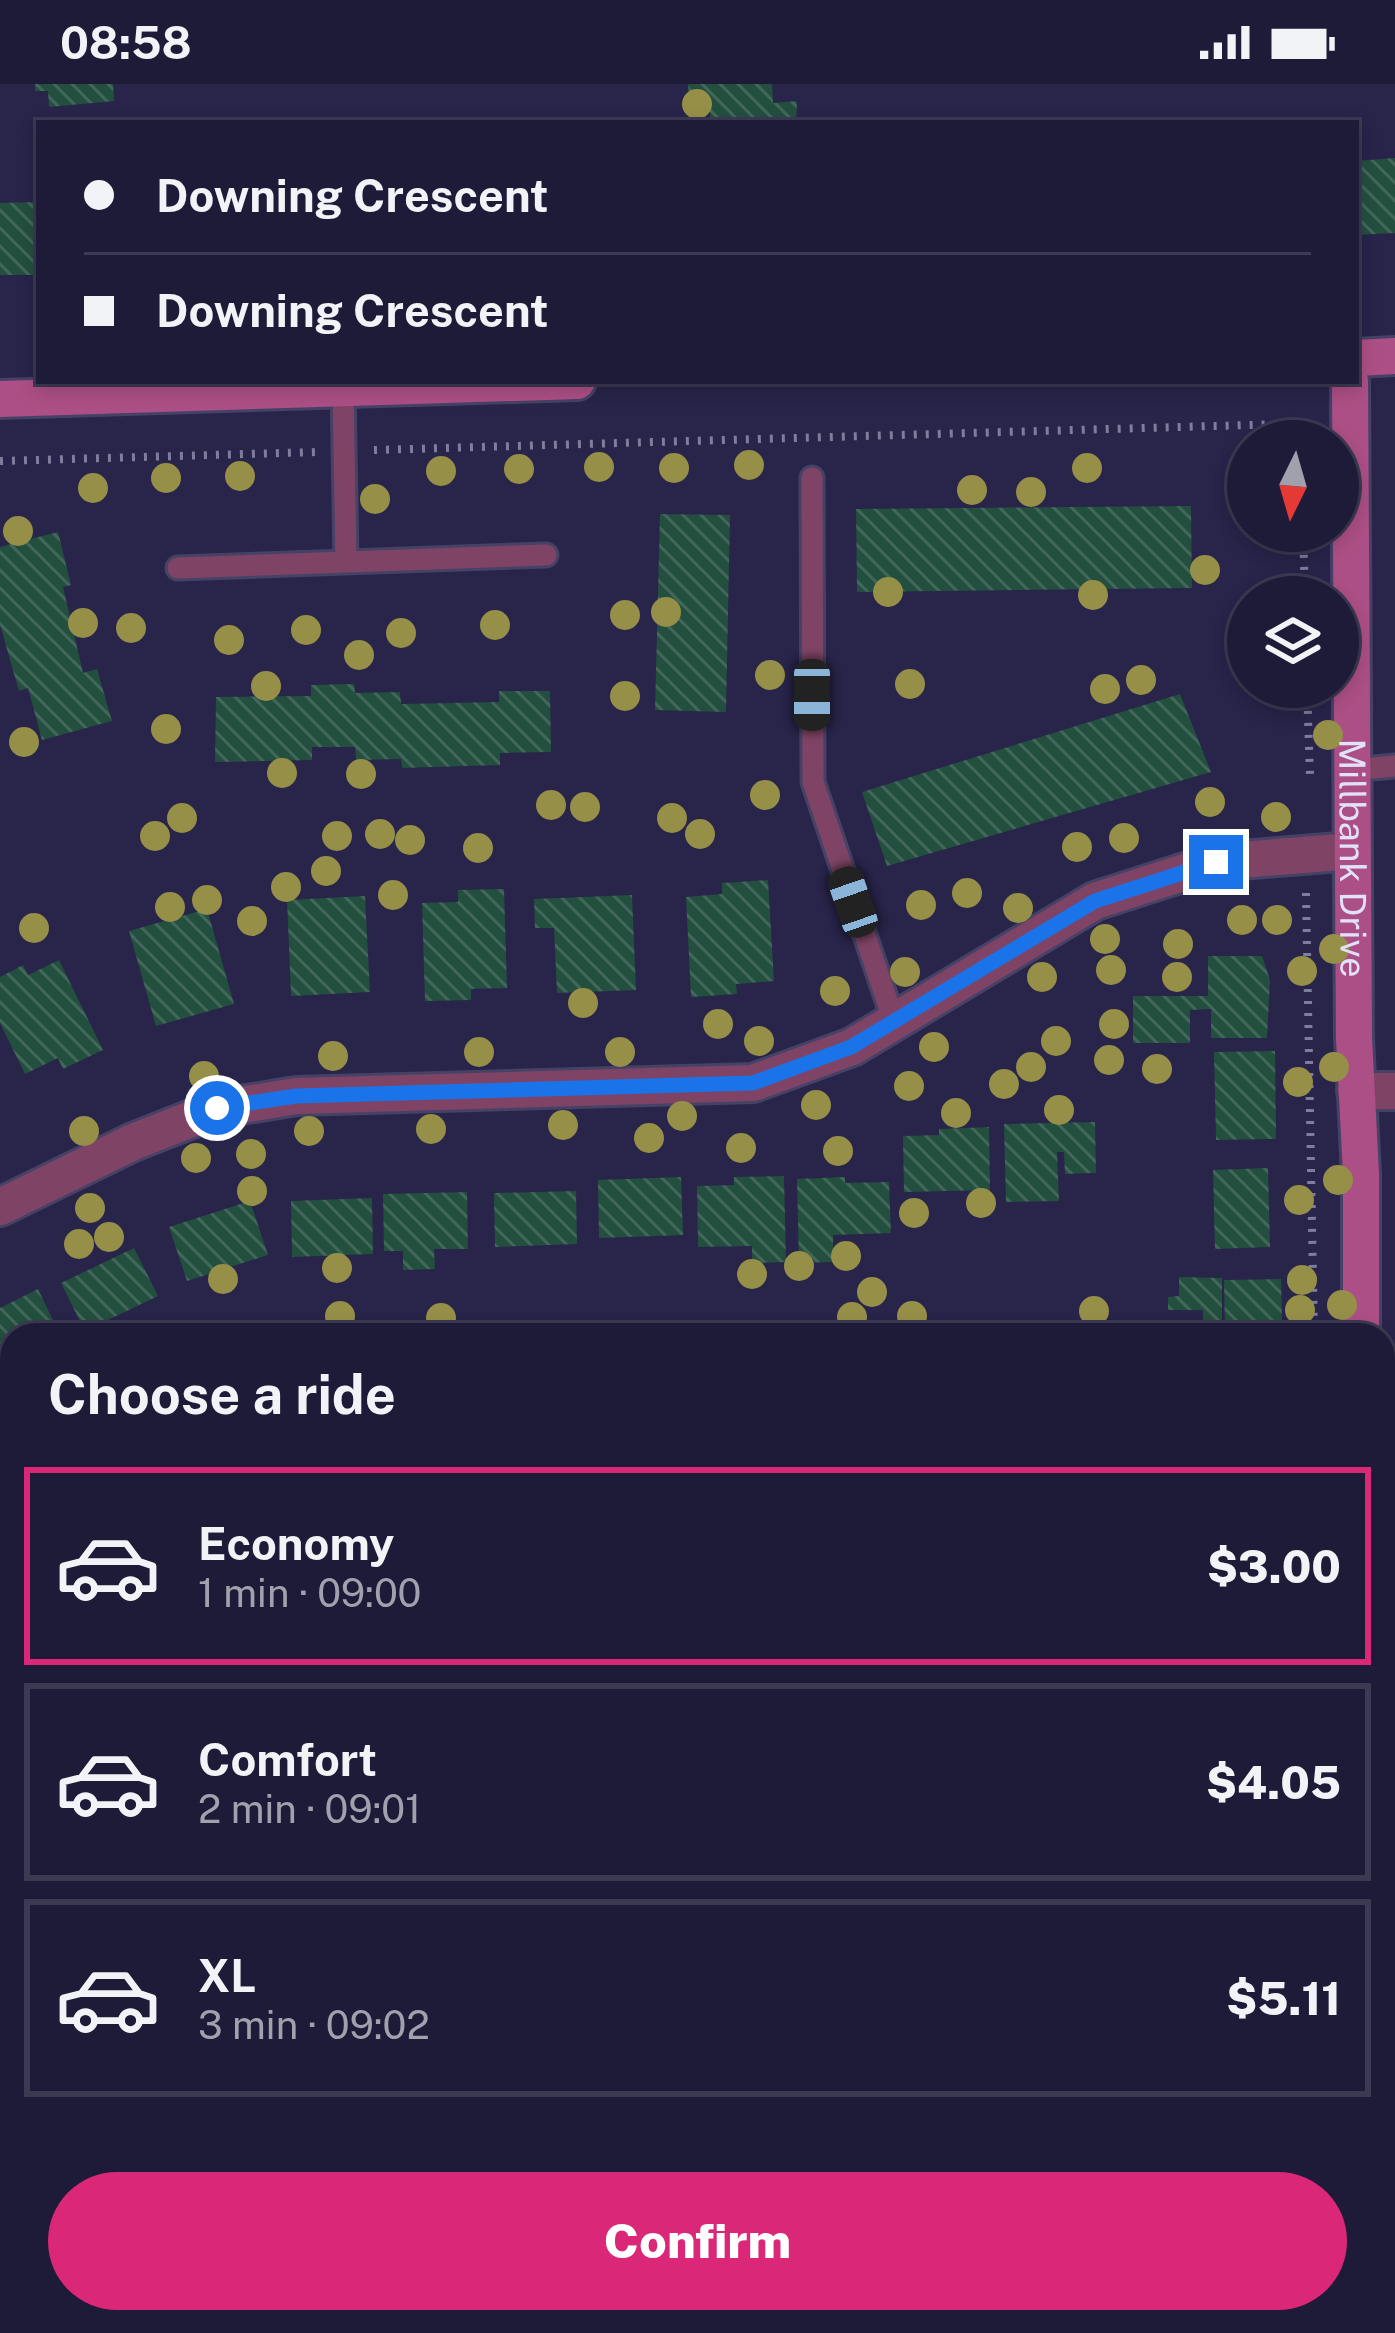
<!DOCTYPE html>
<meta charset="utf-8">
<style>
body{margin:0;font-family:"Public Sans",sans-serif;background:#2b2843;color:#f1f3f6;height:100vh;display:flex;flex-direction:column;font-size:45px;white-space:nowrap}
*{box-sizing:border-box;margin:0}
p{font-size:39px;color:#a1a1ae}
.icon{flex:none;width:66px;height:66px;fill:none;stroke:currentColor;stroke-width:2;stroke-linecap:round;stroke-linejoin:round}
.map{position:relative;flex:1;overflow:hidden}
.details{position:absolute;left:0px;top:1239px;width:1395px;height:1011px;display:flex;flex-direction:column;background:#1e1b38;border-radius:36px 36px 0 0;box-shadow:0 6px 18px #0003,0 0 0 3px #3c3953}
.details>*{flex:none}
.guide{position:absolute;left:36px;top:36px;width:1323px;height:264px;border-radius:0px;box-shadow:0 6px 18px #0003,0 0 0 3px #3c3953;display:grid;align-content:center;height:264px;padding:0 48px;background:#1e1b38}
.needle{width:78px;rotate:185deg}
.buttons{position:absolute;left:1227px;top:336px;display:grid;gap:24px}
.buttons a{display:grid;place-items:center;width:132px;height:132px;border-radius:50%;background:#1e1b38;box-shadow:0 6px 18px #0003,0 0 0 3px #3c3953;font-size:60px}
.end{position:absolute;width:54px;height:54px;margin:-27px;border:15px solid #1a73e8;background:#fff;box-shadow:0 0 0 6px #fff}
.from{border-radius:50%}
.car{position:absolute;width:36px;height:72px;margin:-36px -18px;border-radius:15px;box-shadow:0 0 9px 3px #0007;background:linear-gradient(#222 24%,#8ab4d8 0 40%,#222 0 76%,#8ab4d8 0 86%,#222 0)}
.guide b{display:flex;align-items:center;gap:42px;height:114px;font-size:45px}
.guide b+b{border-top:3px solid #3c3953}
.guide i{width:30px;height:30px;background:#f1f3f6}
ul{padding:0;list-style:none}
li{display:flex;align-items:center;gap:36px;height:198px;margin:0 24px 18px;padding:0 24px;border:6px solid #3c3953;border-radius:0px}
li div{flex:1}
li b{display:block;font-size:45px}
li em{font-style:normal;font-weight:800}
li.selected{border-color:#db2777}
li>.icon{width:108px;height:108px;stroke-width:1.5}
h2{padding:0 48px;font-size:54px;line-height:144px}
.primary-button{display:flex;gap:24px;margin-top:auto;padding:24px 48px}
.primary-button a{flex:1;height:138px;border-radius:72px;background:#db2777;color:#fff;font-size:48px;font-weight:800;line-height:138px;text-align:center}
.status{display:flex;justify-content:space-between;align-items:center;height:84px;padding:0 60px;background:#1e1b38;direction:ltr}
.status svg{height:33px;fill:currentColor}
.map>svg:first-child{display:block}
</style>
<div class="status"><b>08:58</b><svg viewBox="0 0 49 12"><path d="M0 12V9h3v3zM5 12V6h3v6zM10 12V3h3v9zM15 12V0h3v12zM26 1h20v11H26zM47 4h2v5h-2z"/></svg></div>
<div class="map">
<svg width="1395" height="2249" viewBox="0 0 1395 2249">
<defs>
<pattern id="building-back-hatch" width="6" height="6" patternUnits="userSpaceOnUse" patternTransform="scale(3)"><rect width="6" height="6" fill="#234f3e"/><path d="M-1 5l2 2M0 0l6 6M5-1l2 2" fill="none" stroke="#43685b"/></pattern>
</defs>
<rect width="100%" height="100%" fill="#28244a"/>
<g fill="url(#building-back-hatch)">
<path d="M35 0H113L114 17 49 23 48 7H35Z"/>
<path d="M688 0H772L773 19 797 17 796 39H710V26H690Z"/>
<path d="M1395 74V149L1356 151V77Z"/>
<path d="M39 118V191H0V119Z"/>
<path d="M1191 422 1192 504 857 508 856 425Z"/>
<path d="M660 430 730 431 726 628 655 626Z"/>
<path d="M58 448 71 501 63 503 83 589 97 585 112 637 42 656 28 604 19 607 0 541V463Z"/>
<path d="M354 600 355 609 400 608 401 620 499 618V607H550L551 668 500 669V681L402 684 401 675 356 676 355 663H312V676L215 678 216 613 311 612V601Z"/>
<path d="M1180 610 1211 688 887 782 862 708Z"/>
<path d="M768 796 774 897 736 900 737 910 691 913 686 813 722 810V799Z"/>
<path d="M504 805 507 904 471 905V916L425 917 422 819 458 818V806Z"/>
<path d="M632 811 636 906 557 909 554 844H535L534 815Z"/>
<path d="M365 812 370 908 291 912 287 816Z"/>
<path d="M207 825 234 920 156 942 129 847Z"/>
<path d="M1208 872H1262L1270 896 1267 954H1211V925L1190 926V959H1133V912H1208Z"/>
<path d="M59 876 103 966 63 985 58 974 25 990 0 939V893L23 881 28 891Z"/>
<path d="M1275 967 1276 1055 1216 1056 1214 968Z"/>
<path d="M1095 1038 1096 1089 1065 1090 1064 1068H1057L1059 1117 1006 1118 1004 1040Z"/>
<path d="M989 1043 990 1106 904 1108 903 1052 939 1051V1045Z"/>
<path d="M1268 1084 1270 1163 1215 1165 1213 1086Z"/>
<path d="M784 1092 786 1178 752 1179V1162L698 1163 697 1102 734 1101V1093Z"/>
<path d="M681 1093 683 1151 599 1154 598 1096Z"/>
<path d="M845 1093V1099L889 1098 891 1149 833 1151V1178L799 1179 797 1095Z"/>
<path d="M576 1107 577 1160 495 1163 494 1109Z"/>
<path d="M467 1108 468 1165H434L435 1185 403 1186V1167H384L383 1110Z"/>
<path d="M372 1114 373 1170 292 1173 291 1117Z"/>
<path d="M250 1117 268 1171 187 1197 169 1143Z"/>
<path d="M134 1164 158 1212 85 1247 61 1199Z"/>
<path d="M1179 1193 1222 1194V1242H1203V1226H1168V1213L1179 1212Z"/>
<path d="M1281 1195 1282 1236H1288V1251H1225L1224 1196Z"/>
<path d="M38 1205 60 1251H12V1279L0 1285V1224Z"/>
<rect x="991" y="1239" width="48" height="12"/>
<path d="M956 1245V1251H884V1246Z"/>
<path d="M12 1491V1547L0 1523V1497Z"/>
<path d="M0 2155 12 2161V2233L0 2226Z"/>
<path d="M593 2238H696L691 2249H617Z"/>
<path d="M721 2238H801L799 2249H719Z"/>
<path d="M824 2238H851L908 2244 907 2249H823Z"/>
<path d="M1143 2238H1204L1203 2249H1142Z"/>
</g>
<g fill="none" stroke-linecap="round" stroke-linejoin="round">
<defs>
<g id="lane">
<path d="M343 304 346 477"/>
<path d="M812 394 813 698 894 937"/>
<path d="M178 484 546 471"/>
<path d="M1352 686 1395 682"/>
</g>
<g id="street">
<path d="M1356 1007H1395"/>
<path d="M0 1123 133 1058 217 1025 296 1012 753 999 852 963 1095 817 1216 778 1352 767"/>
<path d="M0 1677 12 1671"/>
<path d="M409 2238 430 2249"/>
<path d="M126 2249 141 2238"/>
</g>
<g id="secondary">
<path d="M1356 274 1395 272"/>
<path id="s1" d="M1350 297 1354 954 1361 1090V1251"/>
<path d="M0 315 577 297"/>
<path d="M1287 2249 1288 2238"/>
</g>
</defs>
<use href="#lane" stroke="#464266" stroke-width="27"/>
<use href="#street" stroke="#464266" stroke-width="42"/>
<use href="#secondary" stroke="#464266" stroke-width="42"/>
<g stroke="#7f7d9d" stroke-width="8" stroke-dasharray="3 9" stroke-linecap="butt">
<path d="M374 366 1284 340 1300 357"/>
<path d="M0 377 317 368"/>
<path d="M1303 447 1305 513"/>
<path d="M1307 603 1310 692"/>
<path d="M1306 809 1314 1251"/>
<path d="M1383 1655 1395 1514"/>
<path d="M1383 2211H1395"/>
<path d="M1238 2249 1239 2238"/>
<path d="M1335 2249 1336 2238"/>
</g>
<use href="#lane" stroke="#7f4465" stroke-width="21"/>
<use href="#street" stroke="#7f4465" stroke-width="36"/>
<use href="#secondary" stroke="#ac4f86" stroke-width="36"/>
</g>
<g fill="#958f48">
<circle cx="697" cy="20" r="15"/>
<circle cx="749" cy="381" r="15"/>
<circle cx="599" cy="383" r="15"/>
<circle cx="674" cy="384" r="15"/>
<circle cx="1087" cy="384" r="15"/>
<circle cx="519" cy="385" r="15"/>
<circle cx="441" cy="387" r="15"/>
<circle cx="240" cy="392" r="15"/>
<circle cx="166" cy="394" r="15"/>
<circle cx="93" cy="404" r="15"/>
<circle cx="972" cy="406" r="15"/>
<circle cx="1031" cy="408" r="15"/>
<circle cx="375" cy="415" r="15"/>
<circle cx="18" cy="447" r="15"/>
<circle cx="1205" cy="486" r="15"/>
<circle cx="888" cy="508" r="15"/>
<circle cx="1093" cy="511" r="15"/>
<circle cx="666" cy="528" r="15"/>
<circle cx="625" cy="531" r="15"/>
<circle cx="83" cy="539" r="15"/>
<circle cx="495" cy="541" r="15"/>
<circle cx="131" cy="544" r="15"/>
<circle cx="306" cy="546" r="15"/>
<circle cx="401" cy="549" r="15"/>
<circle cx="229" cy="556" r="15"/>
<circle cx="359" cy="571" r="15"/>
<circle cx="770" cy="591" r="15"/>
<circle cx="1141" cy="596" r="15"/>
<circle cx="910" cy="600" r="15"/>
<circle cx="266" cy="602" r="15"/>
<circle cx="1105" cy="605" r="15"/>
<circle cx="625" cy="612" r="15"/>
<circle cx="166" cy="645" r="15"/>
<circle cx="1328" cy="651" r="15"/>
<circle cx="24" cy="658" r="15"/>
<circle cx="282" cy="689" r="15"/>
<circle cx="361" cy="690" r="15"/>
<circle cx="765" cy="711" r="15"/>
<circle cx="1210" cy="718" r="15"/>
<circle cx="551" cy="721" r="15"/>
<circle cx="585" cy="723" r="15"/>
<circle cx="1276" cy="733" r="15"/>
<circle cx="182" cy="734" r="15"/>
<circle cx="672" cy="734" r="15"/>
<circle cx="380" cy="750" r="15"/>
<circle cx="700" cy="750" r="15"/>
<circle cx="155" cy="752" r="15"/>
<circle cx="337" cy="752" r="15"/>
<circle cx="1124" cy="754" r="15"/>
<circle cx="410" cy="756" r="15"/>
<circle cx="1077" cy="763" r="15"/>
<circle cx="478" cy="764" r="15"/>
<circle cx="326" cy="787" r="15"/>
<circle cx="286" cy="803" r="15"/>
<circle cx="967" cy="809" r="15"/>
<circle cx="393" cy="811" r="15"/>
<circle cx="207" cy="816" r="15"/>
<circle cx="921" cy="821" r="15"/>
<circle cx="170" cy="823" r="15"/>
<circle cx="1018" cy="824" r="15"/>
<circle cx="1242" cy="836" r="15"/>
<circle cx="1277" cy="836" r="15"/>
<circle cx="252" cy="837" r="15"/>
<circle cx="34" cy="844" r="15"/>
<circle cx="1105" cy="855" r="15"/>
<circle cx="1178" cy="860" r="15"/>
<circle cx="1334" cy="865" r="15"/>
<circle cx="1111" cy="886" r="15"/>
<circle cx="1302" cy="887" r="15"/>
<circle cx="905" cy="888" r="15"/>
<circle cx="1042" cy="893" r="15"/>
<circle cx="1177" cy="893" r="15"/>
<circle cx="835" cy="907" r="15"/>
<circle cx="583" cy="919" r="15"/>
<circle cx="718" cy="940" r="15"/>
<circle cx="1114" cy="940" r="15"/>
<circle cx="759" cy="957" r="15"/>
<circle cx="1056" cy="957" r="15"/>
<circle cx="934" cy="963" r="15"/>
<circle cx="479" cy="968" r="15"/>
<circle cx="620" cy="968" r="15"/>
<circle cx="333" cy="972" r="15"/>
<circle cx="1109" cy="976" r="15"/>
<circle cx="1031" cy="983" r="15"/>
<circle cx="1334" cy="983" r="15"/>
<circle cx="1157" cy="985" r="15"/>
<circle cx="204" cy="992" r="15"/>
<circle cx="1298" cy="998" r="15"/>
<circle cx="1004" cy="1000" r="15"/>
<circle cx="909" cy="1002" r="15"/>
<circle cx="816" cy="1021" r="15"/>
<circle cx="1059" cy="1026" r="15"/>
<circle cx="956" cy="1029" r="15"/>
<circle cx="682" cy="1032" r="15"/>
<circle cx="563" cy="1041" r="15"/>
<circle cx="431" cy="1045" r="15"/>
<circle cx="84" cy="1047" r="15"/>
<circle cx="309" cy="1047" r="15"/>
<circle cx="649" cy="1054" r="15"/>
<circle cx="741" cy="1064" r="15"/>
<circle cx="838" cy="1067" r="15"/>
<circle cx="251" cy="1070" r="15"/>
<circle cx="196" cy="1074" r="15"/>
<circle cx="1338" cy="1096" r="15"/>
<circle cx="252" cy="1107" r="15"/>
<circle cx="1299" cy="1116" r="15"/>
<circle cx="981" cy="1119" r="15"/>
<circle cx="90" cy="1124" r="15"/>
<circle cx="914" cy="1129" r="15"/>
<circle cx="109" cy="1153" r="15"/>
<circle cx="79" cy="1160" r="15"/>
<circle cx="846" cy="1172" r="15"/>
<circle cx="799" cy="1182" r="15"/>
<circle cx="337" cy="1184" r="15"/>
<circle cx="752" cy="1190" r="15"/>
<circle cx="223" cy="1195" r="15"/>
<circle cx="1302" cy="1196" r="15"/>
<circle cx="872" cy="1208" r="15"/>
<circle cx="1342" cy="1221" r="15"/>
<circle cx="1300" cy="1226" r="15"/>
<circle cx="1094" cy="1227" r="15"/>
<circle cx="340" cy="1232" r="15"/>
<circle cx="912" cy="1232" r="15"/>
<circle cx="852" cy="1233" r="15"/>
<circle cx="441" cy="1234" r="15"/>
</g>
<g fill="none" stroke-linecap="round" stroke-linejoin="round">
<path stroke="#1a73e8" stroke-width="15" d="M217 1024 296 1012 753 999 851 963 1095 817 1216 778"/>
</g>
<g text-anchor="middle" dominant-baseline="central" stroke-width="9" stroke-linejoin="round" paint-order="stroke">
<g font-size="36" fill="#e1e1fa" stroke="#121122">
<text stroke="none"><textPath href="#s1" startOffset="477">Millbank Drive</textPath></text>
</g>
</g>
</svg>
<div class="buttons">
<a><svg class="needle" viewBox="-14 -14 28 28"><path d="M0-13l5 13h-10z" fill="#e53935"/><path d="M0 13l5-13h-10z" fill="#a1a1ae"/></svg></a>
<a><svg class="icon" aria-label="layers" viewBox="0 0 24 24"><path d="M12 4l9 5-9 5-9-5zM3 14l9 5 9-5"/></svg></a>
</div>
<i class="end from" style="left:217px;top:1024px"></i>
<i class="end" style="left:1216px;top:778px"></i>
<i class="car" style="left:812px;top:611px;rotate:180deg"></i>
<i class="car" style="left:853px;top:818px;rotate:341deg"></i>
<div class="guide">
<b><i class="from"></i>Downing Crescent</b>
<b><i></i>Downing Crescent</b>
</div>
<section class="details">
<h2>Choose a ride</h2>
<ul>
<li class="selected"><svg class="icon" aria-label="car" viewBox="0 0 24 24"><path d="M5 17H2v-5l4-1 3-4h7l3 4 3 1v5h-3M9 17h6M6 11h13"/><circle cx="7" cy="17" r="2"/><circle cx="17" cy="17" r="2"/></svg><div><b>Economy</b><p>1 min · 09:00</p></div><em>$3.00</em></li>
<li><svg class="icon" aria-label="car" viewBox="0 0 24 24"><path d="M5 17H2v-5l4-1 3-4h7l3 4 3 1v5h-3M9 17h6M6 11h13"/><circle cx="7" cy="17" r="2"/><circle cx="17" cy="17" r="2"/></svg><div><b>Comfort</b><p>2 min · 09:01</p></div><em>$4.05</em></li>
<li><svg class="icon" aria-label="car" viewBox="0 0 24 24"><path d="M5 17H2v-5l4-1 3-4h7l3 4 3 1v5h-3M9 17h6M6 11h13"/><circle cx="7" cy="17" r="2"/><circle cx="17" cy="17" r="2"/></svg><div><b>XL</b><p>3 min · 09:02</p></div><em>$5.11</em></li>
</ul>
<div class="primary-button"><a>Confirm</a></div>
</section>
</div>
